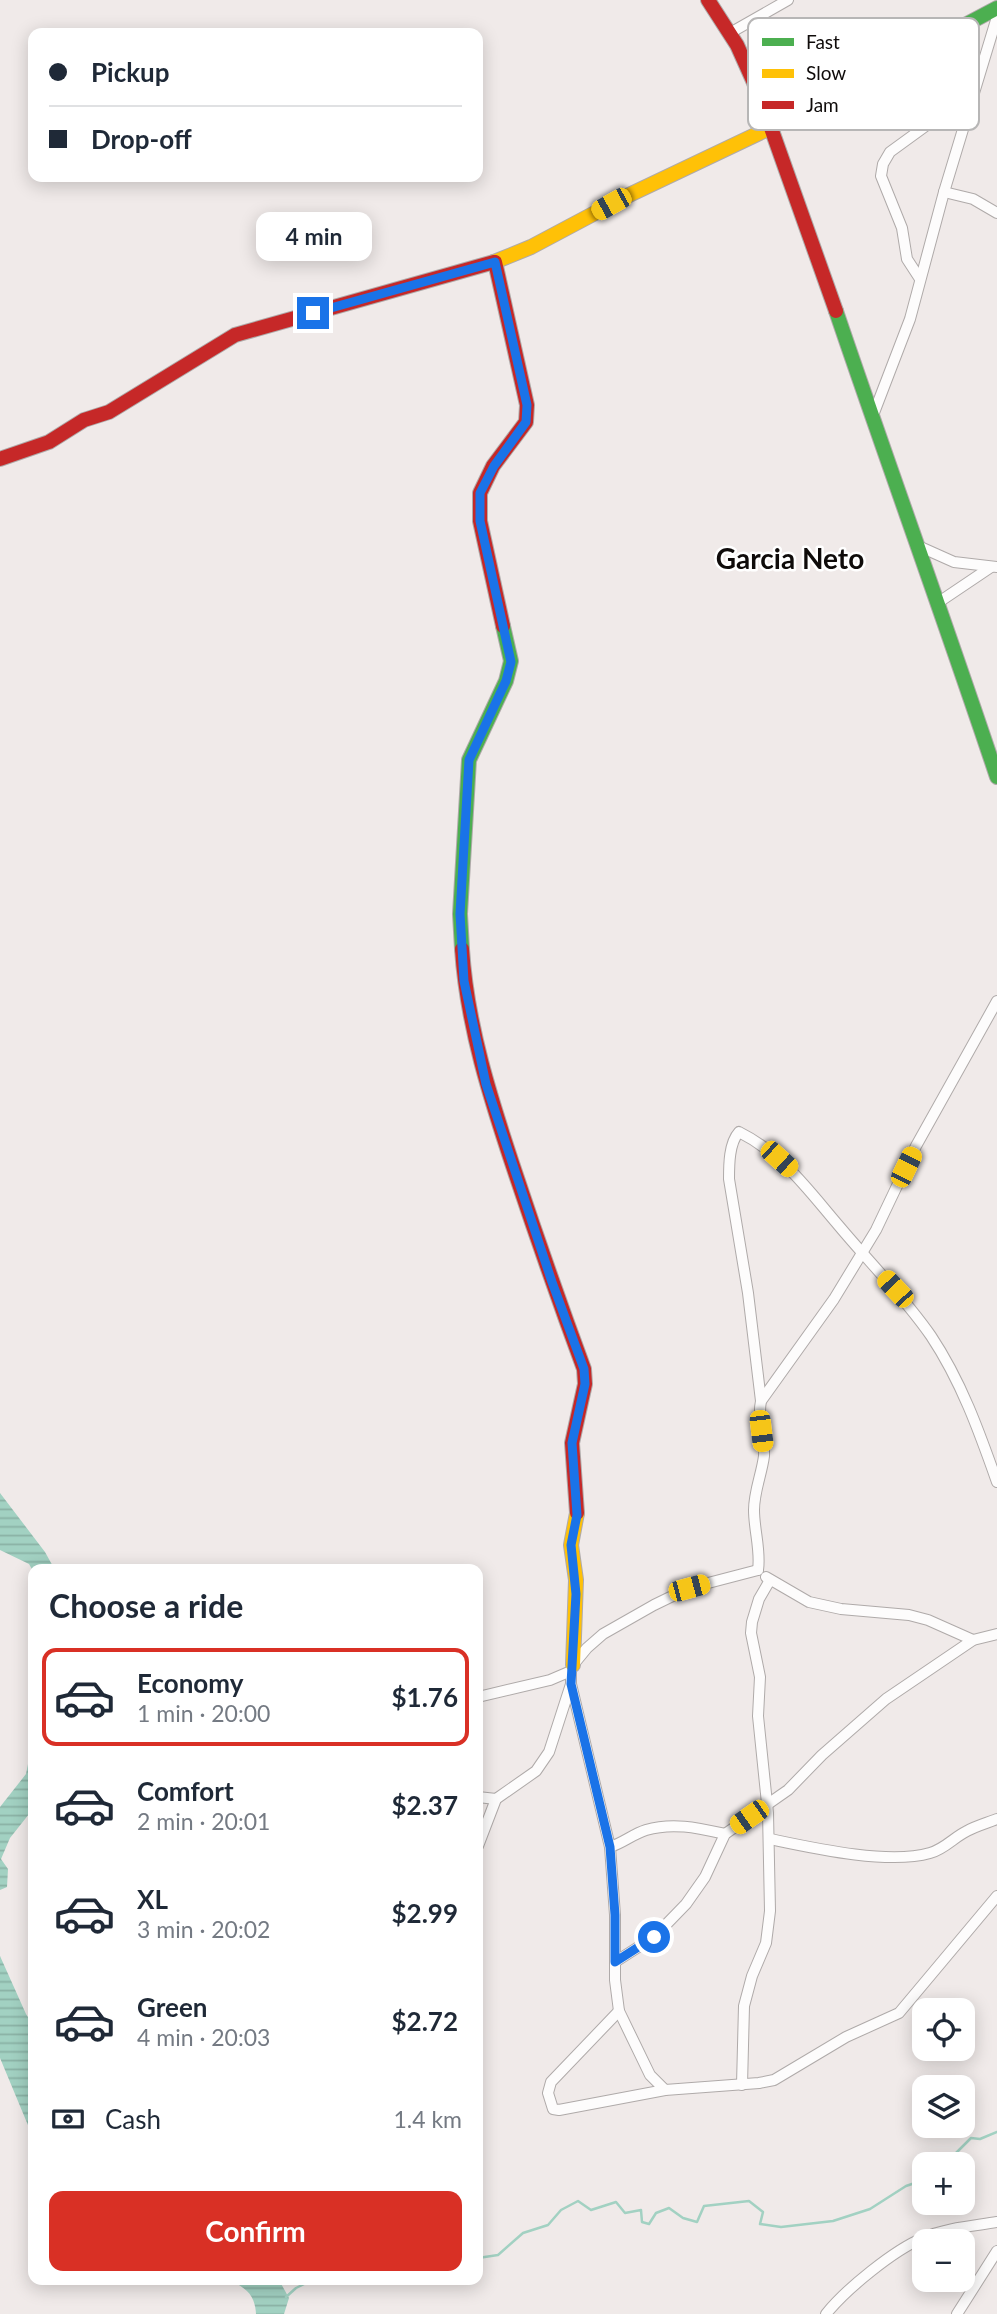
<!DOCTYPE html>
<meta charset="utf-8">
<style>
body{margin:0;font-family:Lato,sans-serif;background:#f6f6f7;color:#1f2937;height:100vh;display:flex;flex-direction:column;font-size:26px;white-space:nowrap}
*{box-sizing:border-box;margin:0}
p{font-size:23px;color:#747a83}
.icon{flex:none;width:38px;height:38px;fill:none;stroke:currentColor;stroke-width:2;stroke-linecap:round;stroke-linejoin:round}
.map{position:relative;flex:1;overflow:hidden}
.panel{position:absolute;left:28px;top:1564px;width:455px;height:721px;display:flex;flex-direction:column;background:#fff;border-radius:14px;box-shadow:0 4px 18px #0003}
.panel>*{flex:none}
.guide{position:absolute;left:28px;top:28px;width:455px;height:154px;border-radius:14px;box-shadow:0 4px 18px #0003;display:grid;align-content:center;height:154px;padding:0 21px;background:#fff}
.tools{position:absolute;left:912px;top:1998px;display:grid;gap:14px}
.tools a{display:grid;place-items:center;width:63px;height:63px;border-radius:14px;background:#fff;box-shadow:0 4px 18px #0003;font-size:35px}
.end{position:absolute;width:32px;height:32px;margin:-16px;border:9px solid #1a73e8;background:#fff;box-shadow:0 0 0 4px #fff}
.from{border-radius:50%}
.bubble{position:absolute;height:49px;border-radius:14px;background:#fff;box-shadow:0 4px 18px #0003;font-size:23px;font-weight:700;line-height:49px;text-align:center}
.car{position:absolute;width:21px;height:42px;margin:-21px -10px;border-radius:9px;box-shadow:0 0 5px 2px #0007;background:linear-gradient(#f5c518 24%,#345 0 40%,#f5c518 0 76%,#345 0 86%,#f5c518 0)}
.guide b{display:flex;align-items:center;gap:24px;height:66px;font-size:26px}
.guide b+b{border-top:2px solid #e0e1e3}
.guide i{width:18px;height:18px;background:#1f2937}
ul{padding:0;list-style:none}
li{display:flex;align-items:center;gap:21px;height:98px;margin:0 14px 10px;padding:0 7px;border:4px solid transparent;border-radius:14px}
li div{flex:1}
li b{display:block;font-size:26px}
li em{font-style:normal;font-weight:700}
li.selected{border-color:#d93025}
li>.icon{width:63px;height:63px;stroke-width:1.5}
h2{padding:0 21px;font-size:32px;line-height:84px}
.pay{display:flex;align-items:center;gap:18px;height:77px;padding:0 21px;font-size:26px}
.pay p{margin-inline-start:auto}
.primary-button{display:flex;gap:14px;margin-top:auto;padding:14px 21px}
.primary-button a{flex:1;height:80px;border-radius:14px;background:#d93025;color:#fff;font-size:28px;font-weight:700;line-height:80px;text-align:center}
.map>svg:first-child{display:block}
</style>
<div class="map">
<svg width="997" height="2314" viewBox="0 0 997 2314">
<defs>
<pattern id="water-rules" width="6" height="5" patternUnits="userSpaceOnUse" patternTransform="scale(1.75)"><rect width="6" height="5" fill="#a2d1c2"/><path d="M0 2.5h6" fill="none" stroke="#8ab2a5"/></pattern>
</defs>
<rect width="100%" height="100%" fill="#f0eae9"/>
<g fill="url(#water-rules)">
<path d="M0 1493 45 1552 55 1570 33 1571 29 1564 0 1550Z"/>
<path d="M33 1739V1809L10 1838 1 1859 8 1869 7 1887 0 1890V1807L26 1774Z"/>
<path d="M0 1956 26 2014 33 2025V2133L30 2130 0 2058Z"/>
<path d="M230 2280H279L289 2298 284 2314H256C255 2295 247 2289 230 2280Z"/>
</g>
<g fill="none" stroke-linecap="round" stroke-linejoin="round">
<g stroke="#a2d1c2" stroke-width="2.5">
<path d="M944 2165 971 2138 980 2139 997 2132"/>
<path d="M478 2258 498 2255 523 2233 548 2225 561 2210 578 2201 591 2210 616 2202 625 2213 641 2210 642 2222 649 2224 656 2213 669 2208 683 2218 697 2222 704 2206 749 2201 763 2212 760 2224 781 2227 833 2221 870 2209 906 2186 924 2180"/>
<path d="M326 2280 328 2282 345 2283 353 2280"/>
<path d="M286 2297 296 2288 312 2280"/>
</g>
<defs>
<g id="street">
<path d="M730 33 788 0"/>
<path d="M944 192 973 199 997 213"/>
<path d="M920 279 907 259 902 228 881 176 883 164 890 152 945 112 971 103"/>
<path d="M872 418 910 319 944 192 997 17"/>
<path d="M916 545 954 562 997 567"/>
<path d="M939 602 991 567"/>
<path d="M761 1401 748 1293 729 1179C729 1165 729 1143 739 1132 783 1154 808 1190 839 1226 870 1263 904 1297 931 1336 961 1381 979 1431 997 1482"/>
<path d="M758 1570C761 1551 754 1530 754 1510 754 1491 762 1473 764 1456 765 1437 757 1420 761 1401L834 1299 876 1230 916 1146 997 1001"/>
<path d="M766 1577 809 1602 841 1609 909 1615 928 1620 973 1640"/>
<path d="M571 1684 610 1847 615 1915V1980L619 2011 650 2075 665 2090"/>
<path d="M478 1697 550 1680 571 1671"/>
<path d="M478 1797 496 1799"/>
<path d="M770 1839C813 1848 888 1865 930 1853 945 1849 954 1837 967 1831 976 1826 987 1823 997 1819"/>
<path d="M478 1846 496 1799 536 1771 549 1752 571 1684V1671L573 1665 587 1648 603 1634 654 1605 689 1588 758 1570"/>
<path d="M610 1847C623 1843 633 1834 646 1830 673 1822 698 1828 725 1834"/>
<path d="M615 1962 654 1937 686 1904 705 1877 725 1834 788 1790 822 1755 886 1699 973 1640 997 1634"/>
<path d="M619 2011 551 2082 548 2093 553 2109 559 2110 665 2090 759 2083 774 2080 846 2037 899 2013 997 1896"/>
<path d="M742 2085 744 2006 752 1976 766 1943 770 1911 768 1813 758 1716 760 1677 751 1633 752 1622 759 1599 770 1580"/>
<path d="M826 2314C846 2289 894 2250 923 2238 946 2228 973 2226 997 2222"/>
<path d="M957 2314 997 2251"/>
</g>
<g id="fast">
<path d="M897 61 997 8"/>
<path d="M836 311C889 467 945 621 997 777"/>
<path d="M462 949 460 914 469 760 506 681 511 661 503 626"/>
</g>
<g id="slow">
<path d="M494 262 531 247 627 196 772 127 897 61"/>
<path d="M573 1665 576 1580 571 1545 577 1513"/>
</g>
<g id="jam">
<path d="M708 0 737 45 759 94 836 311"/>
<path d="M495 262 527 405 526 422 493 466 480 493V521L503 626"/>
<path d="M0 459 49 442 84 420 109 412 235 335 494 262"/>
<path d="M462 949C467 1026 491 1100 515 1172 537 1238 560 1304 584 1369L585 1384 572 1443 577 1513"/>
</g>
</defs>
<use href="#street" stroke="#afaaa9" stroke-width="12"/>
<use href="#fast" stroke="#afaaa9" stroke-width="16"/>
<use href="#slow" stroke="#afaaa9" stroke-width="16"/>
<use href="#jam" stroke="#afaaa9" stroke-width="16"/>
<use href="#street" stroke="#fdfcfc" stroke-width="10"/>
<use href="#fast" stroke="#4caf50" stroke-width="14"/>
<use href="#slow" stroke="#ffc107" stroke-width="14"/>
<use href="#jam" stroke="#c62828" stroke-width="14"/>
</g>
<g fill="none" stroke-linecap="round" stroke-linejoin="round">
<path stroke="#1a73e8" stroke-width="9" d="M313 313 495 262 527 405 526 422 494 466 480 493V521L511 662 506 681 469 760 460 914 464 981 486 1084 552 1282 584 1369 585 1384 572 1443 577 1515 571 1545 576 1594 571 1684 610 1847 615 1915V1962L654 1937"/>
</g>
<g text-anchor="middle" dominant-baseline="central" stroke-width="5" stroke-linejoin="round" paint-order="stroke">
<g font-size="28" font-weight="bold" fill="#0f0b0a" stroke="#fff">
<text x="790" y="558">Garcia Neto</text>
</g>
</g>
<rect x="748" y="18" width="231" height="112" rx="10" fill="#fff" stroke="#b7b6b6" stroke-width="2"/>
<rect x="762" y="38" width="32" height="8" fill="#4caf50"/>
<rect x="762" y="69" width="32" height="9" fill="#ffc107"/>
<rect x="762" y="101" width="32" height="8" fill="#c62828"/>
<g font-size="19" fill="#0f0b0a">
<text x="806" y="49">Fast</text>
<text x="806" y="80">Slow</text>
<text x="806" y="112">Jam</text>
</g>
</svg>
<div class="tools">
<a><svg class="icon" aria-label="locate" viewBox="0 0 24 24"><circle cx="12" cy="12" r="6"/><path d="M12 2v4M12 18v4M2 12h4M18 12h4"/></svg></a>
<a><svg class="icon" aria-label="layers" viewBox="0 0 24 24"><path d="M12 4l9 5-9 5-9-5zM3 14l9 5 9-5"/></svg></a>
<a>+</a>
<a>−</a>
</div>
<i class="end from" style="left:654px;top:1937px"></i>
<i class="end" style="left:313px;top:313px"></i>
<div class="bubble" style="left:256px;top:212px;width:116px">4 min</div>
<i class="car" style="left:611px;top:204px;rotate:241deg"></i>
<i class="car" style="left:779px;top:1159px;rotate:132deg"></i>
<i class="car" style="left:906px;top:1167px;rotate:26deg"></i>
<i class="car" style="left:895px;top:1289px;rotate:317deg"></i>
<i class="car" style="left:761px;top:1431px;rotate:173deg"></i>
<i class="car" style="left:689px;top:1588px;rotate:75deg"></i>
<i class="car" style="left:749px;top:1817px;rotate:235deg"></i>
<div class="guide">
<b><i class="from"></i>Pickup</b>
<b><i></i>Drop-off</b>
</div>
<section class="panel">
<h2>Choose a ride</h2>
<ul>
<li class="selected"><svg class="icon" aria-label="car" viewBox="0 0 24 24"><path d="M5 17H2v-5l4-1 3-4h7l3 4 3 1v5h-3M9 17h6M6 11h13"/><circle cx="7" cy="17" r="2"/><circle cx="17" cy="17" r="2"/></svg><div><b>Economy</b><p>1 min · 20:00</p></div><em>$1.76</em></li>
<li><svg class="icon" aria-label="car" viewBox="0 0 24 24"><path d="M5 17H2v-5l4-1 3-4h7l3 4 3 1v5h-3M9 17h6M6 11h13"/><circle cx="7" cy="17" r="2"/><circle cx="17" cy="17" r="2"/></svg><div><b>Comfort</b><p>2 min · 20:01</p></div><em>$2.37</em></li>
<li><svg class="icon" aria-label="car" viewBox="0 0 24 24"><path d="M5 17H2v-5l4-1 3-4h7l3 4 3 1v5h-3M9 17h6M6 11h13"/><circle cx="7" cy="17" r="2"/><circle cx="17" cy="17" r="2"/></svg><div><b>XL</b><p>3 min · 20:02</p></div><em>$2.99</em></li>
<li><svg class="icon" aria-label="car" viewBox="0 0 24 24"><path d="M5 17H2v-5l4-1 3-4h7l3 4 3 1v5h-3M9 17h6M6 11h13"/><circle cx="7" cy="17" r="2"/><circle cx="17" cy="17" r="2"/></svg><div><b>Green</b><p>4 min · 20:03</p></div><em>$2.72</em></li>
</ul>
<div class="pay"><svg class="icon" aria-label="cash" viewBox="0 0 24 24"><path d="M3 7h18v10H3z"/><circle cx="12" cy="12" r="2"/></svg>Cash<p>1.4 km</p></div>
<div class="primary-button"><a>Confirm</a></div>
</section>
</div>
